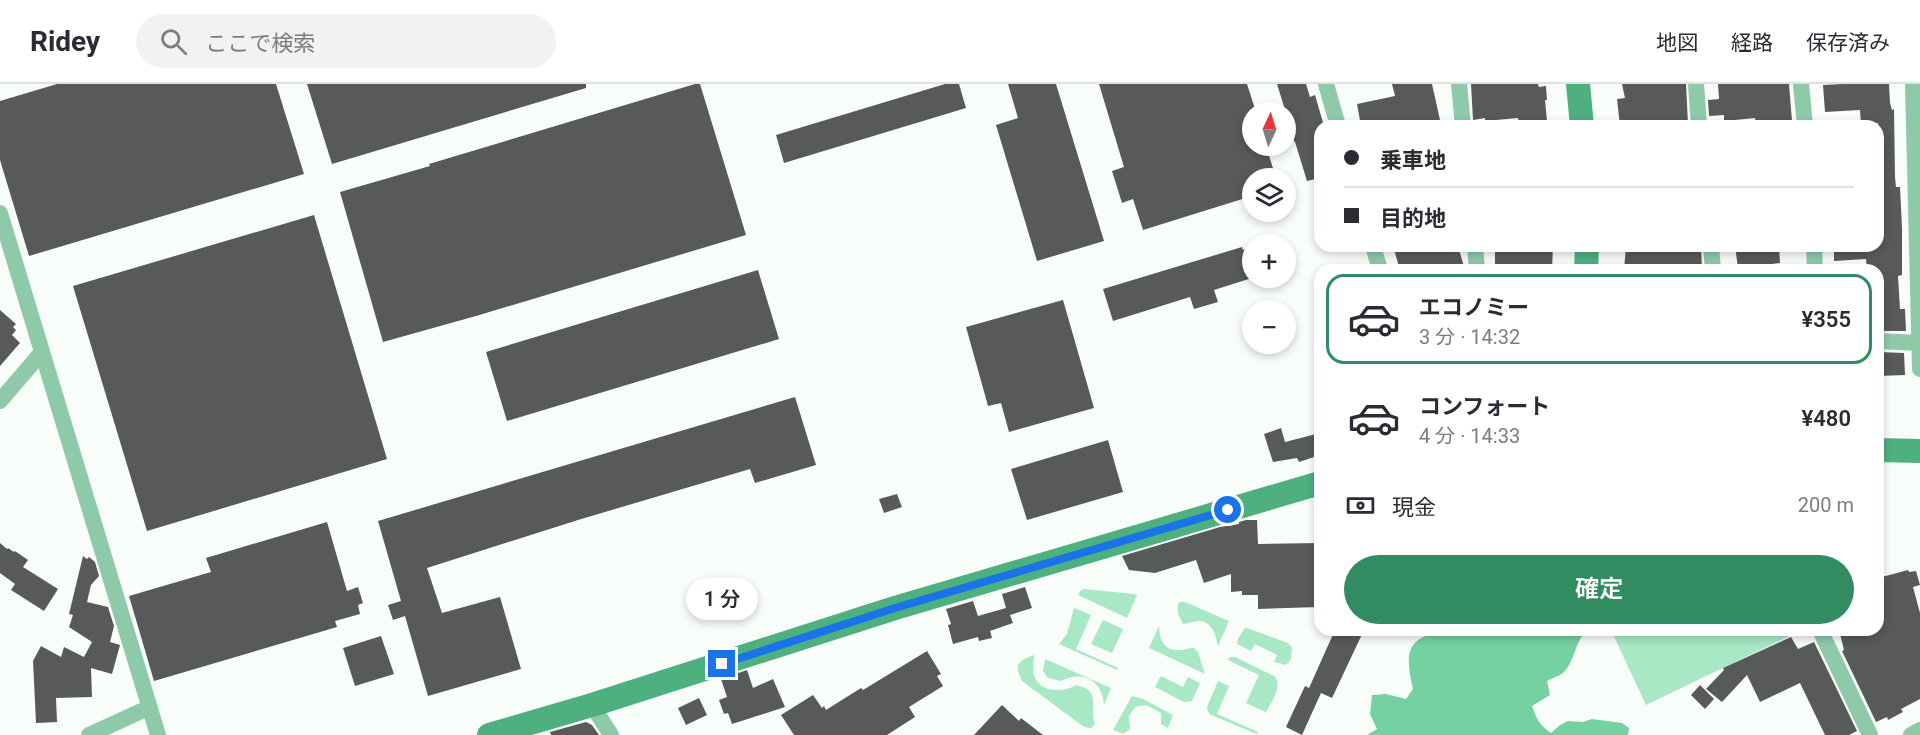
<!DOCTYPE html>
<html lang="ja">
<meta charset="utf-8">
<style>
body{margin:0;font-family:Roboto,"Noto Sans JP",sans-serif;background:#f2f2f3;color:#2b2b33;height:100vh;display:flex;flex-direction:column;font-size:22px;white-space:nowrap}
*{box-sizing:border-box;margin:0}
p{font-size:20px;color:#7c7c81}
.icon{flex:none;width:33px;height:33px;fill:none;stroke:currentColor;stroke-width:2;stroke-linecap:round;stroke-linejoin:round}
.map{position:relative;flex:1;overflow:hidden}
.panel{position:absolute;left:1314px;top:180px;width:570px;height:372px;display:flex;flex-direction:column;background:#fff;border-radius:18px;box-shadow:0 3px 9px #0003}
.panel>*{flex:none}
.top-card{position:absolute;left:1314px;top:36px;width:570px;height:132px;border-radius:18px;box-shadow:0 3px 9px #0003;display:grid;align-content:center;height:132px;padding:0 30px;background:#fff}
.needle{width:39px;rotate:4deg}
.tools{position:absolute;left:1242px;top:18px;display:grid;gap:12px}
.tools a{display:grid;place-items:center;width:54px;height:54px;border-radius:50%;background:#fff;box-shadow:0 3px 9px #0003;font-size:30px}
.end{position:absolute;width:27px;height:27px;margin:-14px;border:8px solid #1a73e8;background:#fff;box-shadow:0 0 0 3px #fff}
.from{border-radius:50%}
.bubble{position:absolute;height:42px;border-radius:21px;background:#fff;box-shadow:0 3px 9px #0003;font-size:20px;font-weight:600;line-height:42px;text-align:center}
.top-card b{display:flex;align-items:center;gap:21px;height:57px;font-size:22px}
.top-card b+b{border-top:2px solid #e1e1e2}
.top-card i{width:15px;height:15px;background:#2b2b33}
ul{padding:10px 0 0;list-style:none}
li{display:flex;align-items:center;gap:18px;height:90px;margin:0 12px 9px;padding:0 18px;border:3px solid transparent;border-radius:18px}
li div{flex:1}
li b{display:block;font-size:22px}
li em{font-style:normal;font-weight:600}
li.active{border-color:#338c61}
li>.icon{width:54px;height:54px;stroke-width:1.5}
.pay{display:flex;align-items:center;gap:15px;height:66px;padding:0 30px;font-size:22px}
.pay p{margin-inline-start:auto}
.action{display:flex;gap:12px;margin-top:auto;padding:12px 30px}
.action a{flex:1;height:69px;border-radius:36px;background:#338c61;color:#fff;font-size:24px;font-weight:600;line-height:69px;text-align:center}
header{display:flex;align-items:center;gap:36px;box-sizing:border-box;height:84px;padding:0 30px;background:#fff;border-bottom:2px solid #e1e1e2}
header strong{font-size:28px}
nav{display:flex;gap:33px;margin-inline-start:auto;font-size:21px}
.search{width:420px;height:54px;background:#f2f2f3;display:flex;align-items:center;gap:15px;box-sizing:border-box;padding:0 21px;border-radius:33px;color:#7c7c81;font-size:22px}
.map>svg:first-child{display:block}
</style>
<header>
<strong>Ridey</strong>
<div class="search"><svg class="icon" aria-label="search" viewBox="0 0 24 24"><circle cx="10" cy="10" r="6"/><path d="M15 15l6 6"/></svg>ここで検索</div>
<nav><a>地図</a><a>経路</a><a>保存済み</a></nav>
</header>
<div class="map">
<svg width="1920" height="651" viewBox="0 0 1920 651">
<rect width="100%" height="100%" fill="#f8fdfa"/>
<g fill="#a9e8c4">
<path d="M1084 505 1134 510 1137 511 1127 534 1078 511 1081 506Z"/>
<path d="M1181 518H1185L1229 537 1218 562C1216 551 1212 537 1198 537 1193 537 1188 540 1183 540L1178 530V520Z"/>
<path d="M1074 524 1091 531 1076 565 1118 584 1117 586 1059 560 1067 550Z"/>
<path d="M1103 536 1123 545 1112 569 1091 560Z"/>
<path d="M1159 542C1159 554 1164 567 1178 566 1184 566 1188 564 1194 564L1198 568 1205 590 1149 564Z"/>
<path d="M1247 544 1288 559 1292 564 1291 575 1286 581 1274 578 1277 571 1255 560 1251 567 1237 560 1238 555 1244 545Z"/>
<path d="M1611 546H1802L1646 621Z"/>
<path d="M1034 571C1034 576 1033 582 1033 586 1035 608 1061 610 1076 601 1103 607 1088 623 1095 640L1091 644 1084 643 1022 597C1014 581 1017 577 1034 571Z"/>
<path d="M1229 573H1235L1274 592C1284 602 1271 618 1266 628L1246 619 1259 591 1228 576Z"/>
<path d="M1045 575 1111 604 1104 621C1102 596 1083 586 1061 597L1048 594 1043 587Z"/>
<path d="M1161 592 1183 603 1188 593 1200 599 1192 617 1184 618 1155 603Z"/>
<path d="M1218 597 1229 602 1217 630 1258 648 1257 650 1209 630 1207 623Z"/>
<path d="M1132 612 1143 615 1173 631 1168 644 1161 640V629L1146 621 1135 623 1129 632 1130 645 1123 650 1113 646Z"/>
</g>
<path fill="#75d1a1" d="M1449 546H1587C1574 559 1576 575 1564 588 1560 592 1552 594 1547 597L1550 611 1532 622C1536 634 1540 642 1551 649L1560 641 1568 637 1583 638 1592 635 1622 639 1629 644 1628 651H1367L1377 645 1370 630 1372 611 1386 610 1406 615 1413 605C1404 565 1407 553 1449 546Z"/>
<g fill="#575a58">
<path d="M57 0H276L304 90 29 172 0 76V17Z"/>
<path d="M307 0H586V4L332 80Z"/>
<path d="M695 0H700L746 151 476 232 383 258 340 108 430 82 429 80Z"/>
<path d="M945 0H959L966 24 784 79 776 51Z"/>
<path d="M1008 0H1056L1104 157 1037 177 996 41 1018 34Z"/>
<path d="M1099 0H1247L1256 28H1252V62H1266L1276 94H1252V112L1143 146 1133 115 1122 119 1112 87 1124 83Z"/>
<path d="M1277 0H1306L1310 13 1315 11 1324 42H1320V94L1307 97 1295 58 1289 51 1290 42Z"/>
<path d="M1392 0H1432L1440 36 1437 37 1438 42H1361L1357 20 1395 12Z"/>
<path d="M1471 0H1538L1539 3 1546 2 1547 16H1545L1547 37 1519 40 1518 34 1485 37V34L1473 36Z"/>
<path d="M1622 0H1686L1688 40 1620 42 1617 15 1625 14Z"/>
<path d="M1718 0H1789L1792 37 1756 41 1755 34 1724 37V31L1709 32 1708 16 1719 15Z"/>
<path d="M1842 0H1889L1890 19 1892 26 1894 25 1895 93 1896 103H1900L1902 144V191L1898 192 1900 225H1905L1906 247H1878V186H1867L1866 175 1834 177V164L1837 162H1878V39L1861 40 1860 26 1825 28 1823 1Z"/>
<path d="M314 131 387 375 147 447 73 202Z"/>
<path d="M1252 162V194L1214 206 1218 218 1194 225 1190 213 1113 237 1103 205 1242 163 1243 166Z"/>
<path d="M1393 162H1458L1465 186H1400Z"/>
<path d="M1495 162H1553L1552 186H1495Z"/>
<path d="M1626 162H1701L1702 186H1624Z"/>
<path d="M1735 162H1779L1780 179 1738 184Z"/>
<path d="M758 186 779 255 507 337 486 268Z"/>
<path d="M1063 216 1094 324 1009 348 1001 319 988 322 966 243Z"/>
<path d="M0 226 16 240 13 243 16 246 12 251 20 259 0 282Z"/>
<path d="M1879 268 1904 269 1905 291 1878 292Z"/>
<path d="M795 313 816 381 755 399 750 385 578 436 427 484 442 529 500 513 521 585 428 612 405 532 393 536 388 521 401 517 378 437Z"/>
<path d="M1281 344 1285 358 1320 349V371L1299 378 1297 374 1273 378 1264 350Z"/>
<path d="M1108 356 1123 408 1027 436 1011 385Z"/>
<path d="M897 410 902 423 884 429 879 415Z"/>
<path d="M1246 436H1257L1258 460 1320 459V523L1258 525V511H1242V507L1231 508V490L1204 499 1196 476 1155 489 1129 486 1122 472 1220 443 1239 440V438Z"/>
<path d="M327 438 347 507 358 503 363 519 358 521 360 530 335 537 337 543 154 597 129 512 211 488 206 474Z"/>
<path d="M0 459 7 465 8 464 14 468 15 467 28 476 23 483 58 505 44 527 11 506 15 500 0 489Z"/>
<path d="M83 472 87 475 89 473 95 478 99 492 91 501 87 518 108 523 114 542 110 558 120 561 112 590 91 584 92 613 56 614 57 638 36 639 33 577 41 562 61 573 64 563 84 573 92 558 69 543 73 531 69 530Z"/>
<path d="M1908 486 1909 488 1916 487 1920 501 1913 503 1920 529V615L1901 625 1903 628 1888 636 1887 633 1876 638 1842 567 1844 566 1839 546H1878V494Z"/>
<path d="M1025 503 1032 524 1010 531 1013 539 990 547 992 554 979 557 978 553 953 560 948 541 951 540 946 525 973 517 978 532 1006 524 1002 510Z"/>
<path d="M1335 546H1364L1332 614 1321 609 1302 651 1286 643 1305 602 1309 604Z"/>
<path d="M381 552 394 590 355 602 343 564Z"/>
<path d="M1791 553 1798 565 1814 558 1857 647 1849 651H1825L1800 599 1760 618 1747 591 1722 618 1706 605 1724 586 1723 584Z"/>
<path d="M927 567 941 590 937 592 943 602 909 623 915 633 887 651H794L781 631 813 611 822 624 824 622 826 626 861 604 863 606Z"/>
<path d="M747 586 753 604 773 595 785 623 732 640 728 629 724 630 719 616 727 613 721 595Z"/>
<path d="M1700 601 1714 615 1705 625 1691 611Z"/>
<path d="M699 614 707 631 686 641 678 624Z"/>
<path d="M1002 621 1019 637 1021 634 1043 651H974Z"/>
<path d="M586 638 592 641 599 651H551L550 648Z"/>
</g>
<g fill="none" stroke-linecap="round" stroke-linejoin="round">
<g stroke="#8ec9a8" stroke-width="16">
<path d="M1326 0 1338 42"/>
<path d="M1459 0 1463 42"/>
<path d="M1696 0 1699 42"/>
<path d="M1801 0 1805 42"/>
<path d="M1913 0 1920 285"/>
<path d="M0 129 158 651"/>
<path d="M1373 162 1380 186"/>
<path d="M1475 162 1477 186"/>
<path d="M1711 162 1713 186"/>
<path d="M1814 162 1815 186"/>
<path d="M1878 257 1920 259"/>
<path d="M0 317 42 268"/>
<path d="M1820 546 1870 651"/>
<path d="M592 621 611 651"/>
<path d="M89 651 148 624"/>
<path d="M1911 651 1920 646"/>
</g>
<g stroke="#4eaf7f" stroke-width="24">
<path d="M1578 0 1582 42"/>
<path d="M1586 186 1587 162"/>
<path d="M1878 366 1920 367"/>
<path d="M489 651 592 621 895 524 1320 399"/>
</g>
</g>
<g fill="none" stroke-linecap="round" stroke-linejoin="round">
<path stroke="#1a73e8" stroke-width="8" d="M722 580 895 524 1228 426"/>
</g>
</svg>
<div class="tools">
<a><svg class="needle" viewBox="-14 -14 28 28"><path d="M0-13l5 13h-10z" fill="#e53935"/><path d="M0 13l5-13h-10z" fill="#7c7c81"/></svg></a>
<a><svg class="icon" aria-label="layers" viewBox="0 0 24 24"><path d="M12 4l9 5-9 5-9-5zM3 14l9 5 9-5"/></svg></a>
<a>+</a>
<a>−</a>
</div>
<i class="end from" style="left:1228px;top:426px"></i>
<i class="end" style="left:722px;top:580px"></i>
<div class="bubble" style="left:686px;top:494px;width:72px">1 分</div>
<div class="top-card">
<b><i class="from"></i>乗車地</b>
<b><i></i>目的地</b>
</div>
<section class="panel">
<ul>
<li class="active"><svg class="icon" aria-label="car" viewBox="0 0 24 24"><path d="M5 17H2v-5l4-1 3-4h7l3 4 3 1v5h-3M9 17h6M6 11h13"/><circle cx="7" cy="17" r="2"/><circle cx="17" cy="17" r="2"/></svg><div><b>エコノミー</b><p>3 分 · 14:32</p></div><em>¥355</em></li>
<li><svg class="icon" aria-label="car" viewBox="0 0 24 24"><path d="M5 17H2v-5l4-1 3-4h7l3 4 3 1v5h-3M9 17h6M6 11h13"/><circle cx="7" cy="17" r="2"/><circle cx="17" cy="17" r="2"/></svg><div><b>コンフォート</b><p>4 分 · 14:33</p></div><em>¥480</em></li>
</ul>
<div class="pay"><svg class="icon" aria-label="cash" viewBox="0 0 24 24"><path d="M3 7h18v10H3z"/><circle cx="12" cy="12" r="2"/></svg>現金<p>200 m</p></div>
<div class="action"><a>確定</a></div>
</section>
</div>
